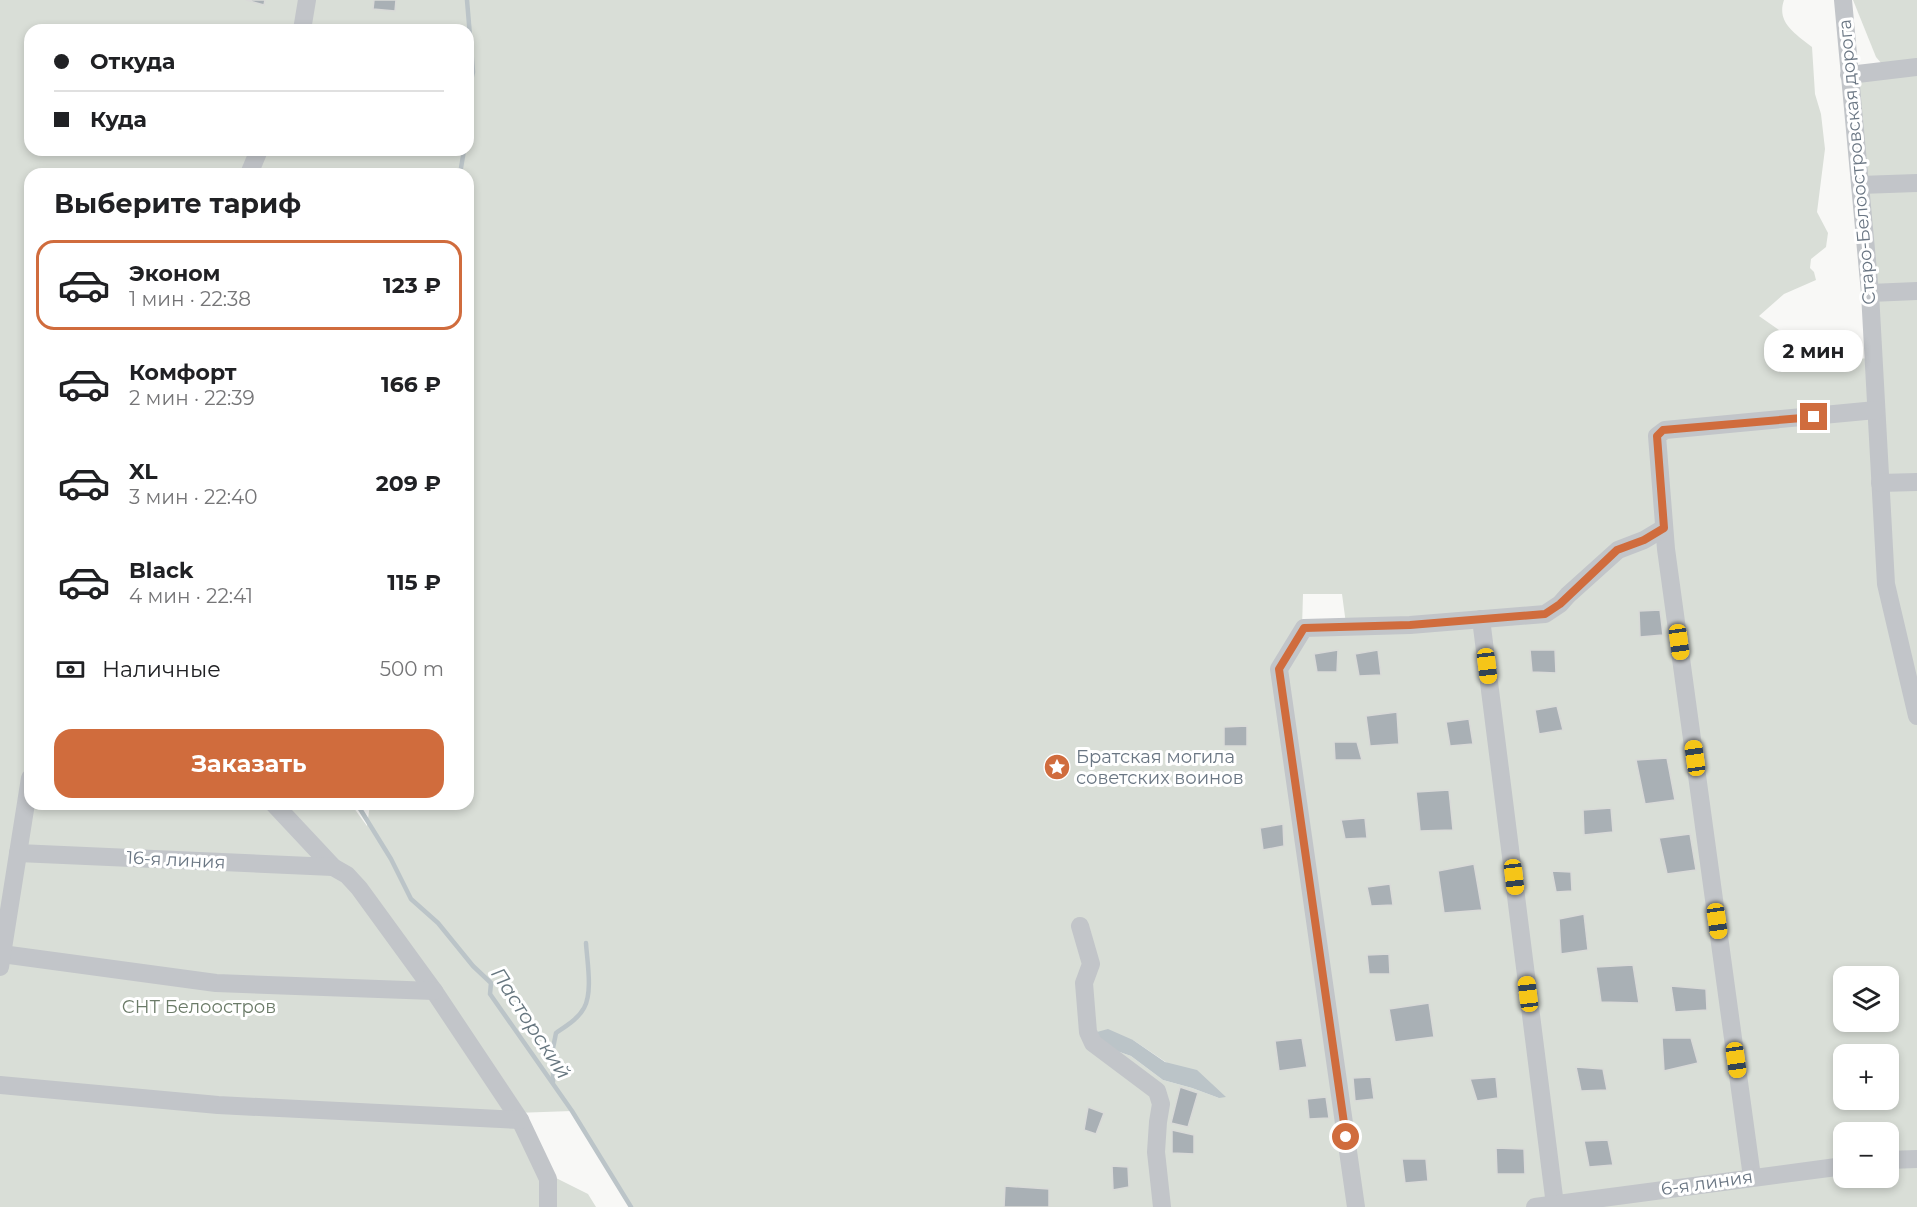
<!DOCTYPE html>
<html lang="ru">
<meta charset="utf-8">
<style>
body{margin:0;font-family:Montserrat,sans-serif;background:#f2f2f2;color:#202124;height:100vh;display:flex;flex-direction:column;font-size:22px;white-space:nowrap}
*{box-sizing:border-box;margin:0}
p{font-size:20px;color:#757577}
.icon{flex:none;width:33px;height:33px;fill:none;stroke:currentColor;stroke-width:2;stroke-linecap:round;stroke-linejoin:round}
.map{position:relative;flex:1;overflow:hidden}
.details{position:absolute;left:24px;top:168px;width:450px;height:642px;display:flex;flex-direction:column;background:#fff;border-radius:18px;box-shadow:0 3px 9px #0003}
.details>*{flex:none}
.top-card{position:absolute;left:24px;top:24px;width:450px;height:132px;border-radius:18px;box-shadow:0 3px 9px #0003;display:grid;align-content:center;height:132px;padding:0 30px;background:#fff}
.buttons{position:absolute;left:1833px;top:966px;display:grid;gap:12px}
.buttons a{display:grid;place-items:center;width:66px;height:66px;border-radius:12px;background:#fff;box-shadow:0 3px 9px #0003;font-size:30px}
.end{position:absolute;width:27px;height:27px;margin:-14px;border:8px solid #d06c3d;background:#fff;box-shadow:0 0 0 3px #fff}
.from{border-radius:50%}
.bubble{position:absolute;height:42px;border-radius:18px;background:#fff;box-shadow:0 3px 9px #0003;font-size:20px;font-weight:700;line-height:42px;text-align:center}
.car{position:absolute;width:18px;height:36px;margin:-18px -9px;border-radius:8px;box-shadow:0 0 4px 2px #0007;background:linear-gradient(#f5c518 24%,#345 0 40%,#f5c518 0 76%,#345 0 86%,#f5c518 0)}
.top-card b{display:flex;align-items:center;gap:21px;height:57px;font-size:22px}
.top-card b+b{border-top:2px solid #e0e0e0}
.top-card i{width:15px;height:15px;background:#202124}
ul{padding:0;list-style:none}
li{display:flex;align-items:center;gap:18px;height:90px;margin:0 12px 9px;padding:0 18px;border:3px solid transparent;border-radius:18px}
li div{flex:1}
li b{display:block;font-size:22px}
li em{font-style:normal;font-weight:700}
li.on{border-color:#d06c3d}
li>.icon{width:54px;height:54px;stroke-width:1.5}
h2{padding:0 30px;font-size:27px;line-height:72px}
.pay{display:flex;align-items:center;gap:15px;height:66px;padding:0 30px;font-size:22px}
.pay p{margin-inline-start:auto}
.primary-button{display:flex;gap:12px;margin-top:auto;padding:12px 30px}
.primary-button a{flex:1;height:69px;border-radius:18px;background:#d06c3d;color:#fff;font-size:24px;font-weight:700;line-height:69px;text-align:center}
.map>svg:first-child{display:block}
</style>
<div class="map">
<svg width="1917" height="1207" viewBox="0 0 1917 1207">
<rect width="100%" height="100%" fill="#f8f8f6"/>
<g fill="#d9ded7" fill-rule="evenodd">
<path d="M0 0H1784C1776 23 1796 34 1812 47L1815 94 1821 114 1825 149 1817 212 1828 233 1826 247 1811 259 1810 268 1814 272 1816 280 1784 294 1759 316 1779 330 1782 362 1873 358 1854 75 1917 67V1207H631L572 1111 515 1113 546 1173 588 1194 596 1207H0ZM30 30H468V150H30ZM30 174H468V804H370L367 826 351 804H30ZM1303 594H1342L1346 624 1302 628ZM1844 976H1888V1022H1844ZM1133 1040 1219 1098 1192 1088 1163 1080 1131 1056 1111 1049ZM1844 1054H1888V1100H1844ZM1844 1132H1888V1178H1844Z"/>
<path d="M1853 0H1917V60L1882 64 1876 57Z"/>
</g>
<path fill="#bbc4c8" d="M1108 1029 1133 1040 1165 1062 1197 1070 1226 1097 1219 1098 1192 1088 1163 1080 1131 1056 1111 1049 1097 1038V1032Z"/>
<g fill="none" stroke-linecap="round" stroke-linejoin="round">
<g stroke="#bbc4c8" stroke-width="4.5">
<path d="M467 0 473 72 468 93"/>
<path d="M460 174 464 150"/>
<path d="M357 804 391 859 411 899 438 923 473 966 491 983 490 994 572 1111 631 1207"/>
<path d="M553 1082V1048L556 1033C566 1026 578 1019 584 1008 593 992 587 961 586 943"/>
</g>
</g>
<g fill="#a9b0b5" stroke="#d9dad8" stroke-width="1.5">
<path d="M246 0H265L264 5Z"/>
<path d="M374 0H396L395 11 373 9Z"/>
<path d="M1660 610 1663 635 1640 637 1639 611Z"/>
<path d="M1338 650 1337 672H1317L1314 654Z"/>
<path d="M1378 650 1381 675 1359 676 1355 654Z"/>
<path d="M1530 650H1555L1556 673 1532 672Z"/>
<path d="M1557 706 1563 730 1539 734 1535 710Z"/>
<path d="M1397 712 1399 744 1370 746 1366 716Z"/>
<path d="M1469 719 1473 744 1450 746 1446 722Z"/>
<path d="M1247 726V746H1224V727Z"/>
<path d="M1334 742H1357L1362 760H1335Z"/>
<path d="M1667 758 1675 800 1645 804 1636 760Z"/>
<path d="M1449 790 1453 830 1420 831 1416 792Z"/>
<path d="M1611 808 1613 832 1584 835 1583 810Z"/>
<path d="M1365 818 1367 838 1345 839 1341 820Z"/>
<path d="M1283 824 1284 846 1263 850 1260 828Z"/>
<path d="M1690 834 1696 870 1667 874 1659 838Z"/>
<path d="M1474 864 1482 910 1444 913 1438 871Z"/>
<path d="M1552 871 1571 872 1572 891 1556 892Z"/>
<path d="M1390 884 1393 905 1371 906 1367 887Z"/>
<path d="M1584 914 1588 950 1561 954 1559 919Z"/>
<path d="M1389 954 1390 974H1369L1367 955Z"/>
<path d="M1633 965 1639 1003 1601 1002 1596 967Z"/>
<path d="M1671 986 1706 989 1707 1010 1675 1012Z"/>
<path d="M1429 1003 1434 1037 1395 1042 1389 1009Z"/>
<path d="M1302 1038 1307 1067 1279 1071 1275 1041Z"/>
<path d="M1662 1038H1691L1698 1063 1664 1071Z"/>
<path d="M1576 1067 1603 1069 1607 1090 1581 1091Z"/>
<path d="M1371 1077 1374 1099 1355 1101 1353 1078Z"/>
<path d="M1496 1077 1498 1098 1477 1101 1470 1079Z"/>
<path d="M1180 1087 1198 1093 1188 1127 1171 1123Z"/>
<path d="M1326 1097 1329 1118 1309 1119 1307 1099Z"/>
<path d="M1088 1107 1104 1113 1096 1134 1084 1130Z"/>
<path d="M1172 1130 1194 1135V1154L1172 1153Z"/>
<path d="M1608 1140 1613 1165 1589 1167 1584 1141Z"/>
<path d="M1496 1148 1524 1149 1525 1174H1497Z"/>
<path d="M1402 1159H1426L1428 1181 1405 1183Z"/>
<path d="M1112 1166 1128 1167 1129 1187 1113 1190Z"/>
<path d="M1005 1186 1049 1189V1207H1004Z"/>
</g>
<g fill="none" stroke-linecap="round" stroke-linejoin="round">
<g stroke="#c2c5c9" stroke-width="18">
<path d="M1843 0 1870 293 1886 584 1917 716"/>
<path d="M302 30 307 0"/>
<path d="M1849 75 1917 67"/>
<path d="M249 174 259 150"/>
<path d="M1860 185 1917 183"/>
<path d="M1870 293 1917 291"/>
<path d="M1880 483 1917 482"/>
<path d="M1481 619 1555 1205"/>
<path d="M274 804 333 867 347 875 359 888 434 991 520 1120 548 1179V1207"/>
<path d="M18 853 333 867"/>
<path d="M1080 926 1091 964 1084 983 1088 1032 1093 1043 1157 1091 1161 1104 1158 1122 1156 1152 1162 1207"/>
<path d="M2 954 216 983 434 991"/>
<path d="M0 967 30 778"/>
<path d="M0 1085 218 1105 520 1120"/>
<path d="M1888 1160 1917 1159"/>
<path d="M1752 1177 1666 549 1657 436 1665 430 1876 410"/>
<path d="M1356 1207 1279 669 1304 628 1410 625 1545 614 1560 604 1568 595 1618 550 1644 540 1664 528"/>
<path d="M1535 1207 1844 1166"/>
</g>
</g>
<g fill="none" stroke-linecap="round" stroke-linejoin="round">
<path stroke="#d06c3d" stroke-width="8" d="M1346 1137 1279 669 1304 628 1410 625 1545 614 1560 604 1617 550 1644 540 1664 528 1657 436 1663 430 1814 417"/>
</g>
<defs>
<symbol id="sight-disc" viewBox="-11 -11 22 22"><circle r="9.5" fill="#d06c3d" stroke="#fff"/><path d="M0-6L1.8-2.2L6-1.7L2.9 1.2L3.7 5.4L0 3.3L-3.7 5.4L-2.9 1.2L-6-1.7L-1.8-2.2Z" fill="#fff"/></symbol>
</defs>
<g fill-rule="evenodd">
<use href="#sight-disc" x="1042" y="752" width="30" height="30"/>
</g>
<g text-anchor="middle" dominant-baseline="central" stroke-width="6" stroke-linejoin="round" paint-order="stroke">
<g font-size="18" fill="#6a7683" stroke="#fff">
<text transform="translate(1857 162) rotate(-95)">Старо-Белоостровская дорога</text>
<text transform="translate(176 860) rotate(3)">16-я линия</text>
<text transform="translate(1707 1183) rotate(-8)">6-я линия</text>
</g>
<g font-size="18" fill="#6a7683" stroke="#fff" text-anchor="start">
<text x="1076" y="757">Братская могила<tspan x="1076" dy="21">советских воинов</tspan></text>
</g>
<g font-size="18" fill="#6b7b68" stroke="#fff">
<text x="199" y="1007">СНТ Белоостров</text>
</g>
<g font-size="20" font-style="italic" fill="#66767f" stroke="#fff">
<text transform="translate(531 1023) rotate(57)">Пасторский</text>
</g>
</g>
</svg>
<div class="buttons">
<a><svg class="icon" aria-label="layers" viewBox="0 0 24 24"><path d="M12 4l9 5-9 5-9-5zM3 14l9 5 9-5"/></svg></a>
<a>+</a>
<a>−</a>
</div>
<i class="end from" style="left:1346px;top:1137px"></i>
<i class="end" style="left:1814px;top:417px"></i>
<div class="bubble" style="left:1764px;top:330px;width:99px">2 мин</div>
<i class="car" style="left:1679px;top:642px;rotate:172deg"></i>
<i class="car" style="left:1487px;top:666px;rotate:173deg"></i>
<i class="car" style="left:1695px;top:758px;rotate:352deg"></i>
<i class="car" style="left:1514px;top:877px;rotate:173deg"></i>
<i class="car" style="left:1717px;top:921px;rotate:172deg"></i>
<i class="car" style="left:1528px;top:994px;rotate:353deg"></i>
<i class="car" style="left:1736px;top:1060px;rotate:172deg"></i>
<div class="top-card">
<b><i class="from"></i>Откуда</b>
<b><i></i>Куда</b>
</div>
<section class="details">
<h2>Выберите тариф</h2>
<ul>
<li class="on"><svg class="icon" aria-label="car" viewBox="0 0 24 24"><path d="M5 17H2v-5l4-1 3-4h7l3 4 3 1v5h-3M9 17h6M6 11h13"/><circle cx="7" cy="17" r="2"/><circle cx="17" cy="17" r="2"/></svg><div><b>Эконом</b><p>1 мин · 22:38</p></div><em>123 ₽</em></li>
<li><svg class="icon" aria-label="car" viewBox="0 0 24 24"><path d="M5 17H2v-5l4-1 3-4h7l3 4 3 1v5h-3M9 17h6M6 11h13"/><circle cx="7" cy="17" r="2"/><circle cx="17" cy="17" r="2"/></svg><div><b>Комфорт</b><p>2 мин · 22:39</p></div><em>166 ₽</em></li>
<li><svg class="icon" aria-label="car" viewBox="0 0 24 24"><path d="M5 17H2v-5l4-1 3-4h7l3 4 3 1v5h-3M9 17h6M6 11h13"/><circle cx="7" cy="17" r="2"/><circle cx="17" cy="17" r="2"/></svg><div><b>XL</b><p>3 мин · 22:40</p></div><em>209 ₽</em></li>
<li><svg class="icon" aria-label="car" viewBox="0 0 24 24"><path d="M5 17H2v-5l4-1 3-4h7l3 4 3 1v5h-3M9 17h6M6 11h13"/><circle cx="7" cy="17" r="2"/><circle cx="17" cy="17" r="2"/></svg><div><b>Black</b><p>4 мин · 22:41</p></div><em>115 ₽</em></li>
</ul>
<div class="pay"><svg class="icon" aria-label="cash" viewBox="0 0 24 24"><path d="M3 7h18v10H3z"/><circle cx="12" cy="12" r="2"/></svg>Наличные<p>500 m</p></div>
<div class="primary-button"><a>Заказать</a></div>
</section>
</div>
